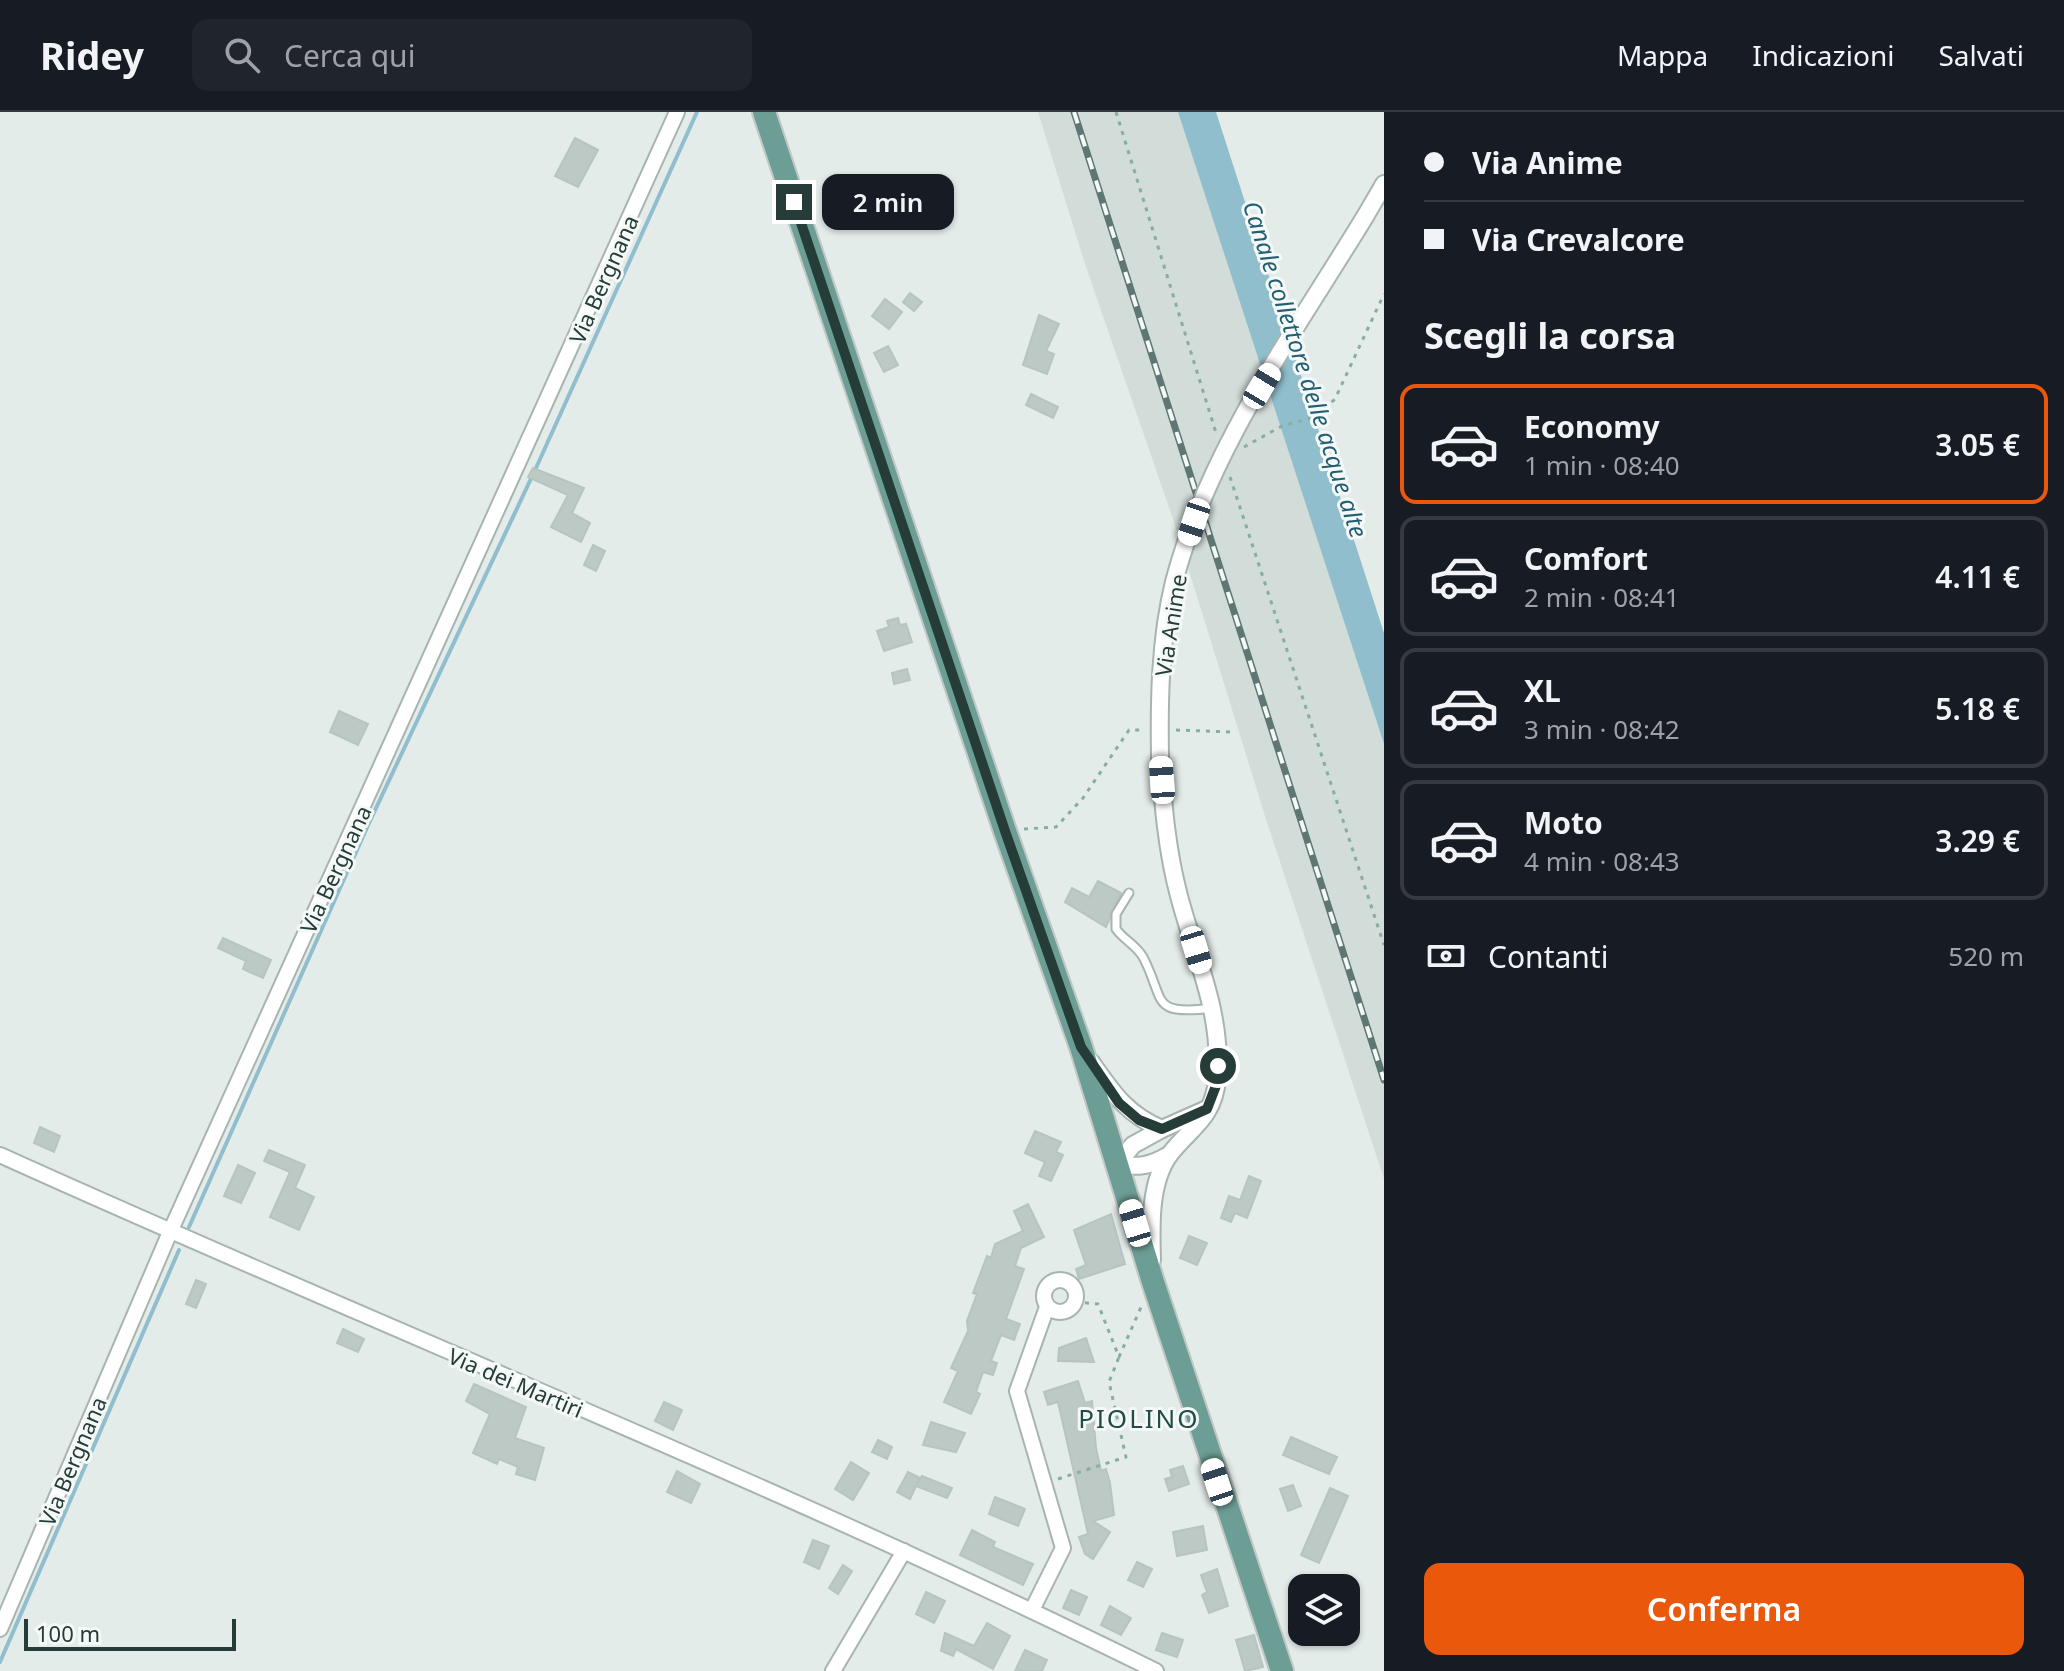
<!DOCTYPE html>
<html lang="it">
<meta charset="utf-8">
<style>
body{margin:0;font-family:"Noto Sans",sans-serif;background:#20242c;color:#f1f3f6;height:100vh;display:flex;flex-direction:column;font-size:30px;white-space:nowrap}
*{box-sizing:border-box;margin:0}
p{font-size:26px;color:#9ea1a6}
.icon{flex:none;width:44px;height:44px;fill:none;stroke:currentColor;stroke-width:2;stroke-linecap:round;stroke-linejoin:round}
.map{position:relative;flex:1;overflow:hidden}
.details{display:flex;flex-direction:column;background:#171b24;width:680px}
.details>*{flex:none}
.top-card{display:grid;align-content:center;height:176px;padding:0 40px;background:#171b24}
.tools{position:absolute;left:1288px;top:1462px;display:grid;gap:16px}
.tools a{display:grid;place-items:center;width:72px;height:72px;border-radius:16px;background:#171b24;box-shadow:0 2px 6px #0004;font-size:40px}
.scale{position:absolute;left:24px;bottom:20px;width:212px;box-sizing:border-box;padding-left:8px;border:4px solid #253c38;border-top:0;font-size:22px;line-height:28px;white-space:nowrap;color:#253c38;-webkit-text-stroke:6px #f4f9f7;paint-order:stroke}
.end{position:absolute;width:36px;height:36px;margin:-18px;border:10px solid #253c38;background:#fff;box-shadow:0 0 0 4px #fff}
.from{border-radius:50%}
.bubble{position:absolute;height:56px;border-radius:16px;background:#171b24;box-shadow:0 2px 6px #0004;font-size:26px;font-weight:600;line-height:56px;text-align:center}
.car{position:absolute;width:24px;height:48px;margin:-24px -12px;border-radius:10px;box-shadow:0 0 6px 2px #0007;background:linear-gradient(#fff 24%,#345 0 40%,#fff 0 76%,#345 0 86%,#fff 0)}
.top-card b{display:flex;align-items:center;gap:28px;height:76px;font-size:30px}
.top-card b+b{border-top:2px solid #363941}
.top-card i{width:20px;height:20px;background:#f1f3f6}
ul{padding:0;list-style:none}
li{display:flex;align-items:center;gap:24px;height:120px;margin:0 16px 12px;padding:0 24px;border:4px solid #363941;border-radius:16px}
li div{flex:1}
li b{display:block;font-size:30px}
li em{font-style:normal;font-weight:600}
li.active{border-color:#ea580c}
li>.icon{width:72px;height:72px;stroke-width:1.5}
h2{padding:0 40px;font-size:36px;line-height:96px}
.pay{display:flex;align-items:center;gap:20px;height:88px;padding:0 40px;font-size:30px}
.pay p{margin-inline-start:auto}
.cta{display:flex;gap:16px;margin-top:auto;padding:16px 40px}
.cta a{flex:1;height:92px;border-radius:16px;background:#ea580c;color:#fff;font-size:32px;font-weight:600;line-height:92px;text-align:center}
header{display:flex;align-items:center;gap:48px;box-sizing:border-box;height:112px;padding:0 40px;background:#171b24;border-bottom:2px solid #363941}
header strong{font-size:38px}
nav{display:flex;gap:44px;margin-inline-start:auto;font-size:28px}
.search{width:560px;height:72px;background:#20242c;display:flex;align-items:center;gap:20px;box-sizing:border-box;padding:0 28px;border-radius:16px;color:#9ea1a6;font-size:30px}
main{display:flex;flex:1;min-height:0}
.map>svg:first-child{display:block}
</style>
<header>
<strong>Ridey</strong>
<div class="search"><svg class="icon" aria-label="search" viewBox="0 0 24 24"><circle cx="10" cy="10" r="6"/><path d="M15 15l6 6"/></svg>Cerca qui</div>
<nav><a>Mappa</a><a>Indicazioni</a><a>Salvati</a></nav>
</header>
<main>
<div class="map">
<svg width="1384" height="1559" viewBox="0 0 1384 1559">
<rect width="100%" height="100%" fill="#e4ece9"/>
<path fill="#d2dcd8" d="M1038 0H1178L1282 314 1384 632V1067L1265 704 1174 410 1085 152Z"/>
<path fill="#90becc" d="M1178 0H1216L1384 521V632Z"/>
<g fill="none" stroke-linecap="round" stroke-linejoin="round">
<g stroke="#90becc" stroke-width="4">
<path d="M189 1115 369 711 536 356 697 0"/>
<path d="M0 1550 179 1138"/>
</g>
</g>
<g fill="#bcc9c5" stroke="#b6c5c0" stroke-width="2">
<path d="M575 26 598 38 578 75 555 64Z"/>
<path d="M910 181 922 190 914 199 903 190Z"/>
<path d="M885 187 902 200 889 217 872 204Z"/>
<path d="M1039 203 1059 212 1046 239 1054 242 1047 262 1023 253Z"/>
<path d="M888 234 898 253 884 260 874 241Z"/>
<path d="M1031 282 1058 295 1053 306 1026 293Z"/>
<path d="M533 356 584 376 572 401 590 411 581 430 551 415 568 383 528 365Z"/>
<path d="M593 433 605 439 596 459 584 453Z"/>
<path d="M898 506 900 513 906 512 912 530 884 539 877 519 889 515 887 509Z"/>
<path d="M907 557 910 568 894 572 892 561Z"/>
<path d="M339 599 368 612 358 633 330 620Z"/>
<path d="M1098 769 1121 781 1106 815 1065 790 1072 776 1089 785Z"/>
<path d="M223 826 271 848 263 866 243 857 246 849 218 836Z"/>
<path d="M40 1015 60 1024 54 1040 34 1031Z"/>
<path d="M1035 1019 1061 1030 1056 1040 1063 1043 1051 1069 1039 1064 1045 1050 1025 1041Z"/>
<path d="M269 1038 305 1053 295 1076 314 1085 299 1118 270 1105 290 1060 264 1049Z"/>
<path d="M238 1053 255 1061 241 1091 224 1084Z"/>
<path d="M1249 1064 1261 1069 1247 1106 1235 1101 1231 1110 1221 1106 1229 1084 1240 1088Z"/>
<path d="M1028 1092 1044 1125 1021 1136 1015 1154 1024 1157 1006 1207 1020 1212 1014 1228 1001 1223 991 1249 997 1251 993 1263 983 1260 976 1280 980 1282 971 1302 944 1290 958 1259 951 1256 968 1219 967 1209 977 1182 973 1181 987 1144 991 1146 995 1132 1023 1119 1014 1099Z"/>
<path d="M1111 1102 1125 1152 1079 1167 1076 1157 1086 1153 1074 1118Z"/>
<path d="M1189 1124 1207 1131 1197 1153 1180 1146Z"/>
<path d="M196 1168 206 1172 196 1196 186 1192Z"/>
<path d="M343 1217 364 1227 358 1240 337 1231Z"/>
<path d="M1086 1226 1094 1250 1058 1249 1059 1236Z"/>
<path d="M1078 1269 1085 1291 1092 1289 1096 1336 1101 1359 1106 1357 1110 1371 1114 1403 1093 1409 1110 1420 1093 1447 1085 1442 1079 1425 1088 1422 1058 1290 1048 1293 1044 1280Z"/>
<path d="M474 1272 526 1295 515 1326 544 1336 535 1368 516 1362 518 1355 499 1347 497 1352 473 1341 490 1302 466 1289Z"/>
<path d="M664 1290 682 1298 673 1318 655 1309Z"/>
<path d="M931 1310 965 1321 956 1340 923 1333Z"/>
<path d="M1291 1325 1337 1345 1329 1362 1283 1343Z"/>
<path d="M878 1328 892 1335 887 1347 872 1340Z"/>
<path d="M851 1350 869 1361 853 1388 835 1377Z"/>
<path d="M1183 1354 1189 1372 1169 1379 1165 1367 1172 1365 1170 1358Z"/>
<path d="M677 1359 700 1372 691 1391 667 1380Z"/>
<path d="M908 1360 920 1366 917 1372 922 1364 952 1376 947 1386 916 1374 910 1387 897 1380Z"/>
<path d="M1293 1373 1301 1394 1288 1399 1280 1377Z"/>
<path d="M1330 1376 1348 1384 1319 1451 1301 1443Z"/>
<path d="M995 1385 1025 1397 1018 1414 989 1402Z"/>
<path d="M1203 1414 1207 1438 1177 1444 1173 1420Z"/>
<path d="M972 1418 995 1430 993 1435 1033 1452 1023 1473 960 1443Z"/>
<path d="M813 1428 829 1434 819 1457 804 1450Z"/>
<path d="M1137 1450 1152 1457 1143 1475 1128 1468Z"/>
<path d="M843 1453 852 1459 838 1482 829 1476Z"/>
<path d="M1217 1457 1228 1494 1209 1501 1202 1483 1207 1480 1201 1463Z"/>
<path d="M1071 1478 1087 1485 1079 1503 1063 1496Z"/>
<path d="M926 1480 945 1489 934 1511 916 1502Z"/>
<path d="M1110 1494 1131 1506 1121 1523 1101 1513Z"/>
<path d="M987 1511 1010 1524 993 1557 956 1537 953 1544 941 1539 945 1521 974 1534Z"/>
<path d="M1162 1521 1183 1528 1177 1545 1156 1538Z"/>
<path d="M1254 1523 1263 1555 1245 1559 1236 1528Z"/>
<path d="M1025 1538 1047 1548 1042 1559H1015Z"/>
</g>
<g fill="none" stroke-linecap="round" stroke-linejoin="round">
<defs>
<path id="service" d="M1129 781 1116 802V817C1124 828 1136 833 1143 845 1166 889 1149 904 1213 896"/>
<g id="minor">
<path d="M0 1043C384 1217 778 1372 1156 1559"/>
<circle cx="1060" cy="1184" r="16"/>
<path d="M1032 1498 1063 1436 1017 1279 1047 1195"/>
<path d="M0 1517 170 1120 677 0"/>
<path d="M833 1559 904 1439"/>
</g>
<g id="tertiary">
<path d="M1366 103 1384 72"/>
<path d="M1091 950C1112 980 1127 1003 1162 1017L1207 997"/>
<path d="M1162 1017 1133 1033 1117 1052C1138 1056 1150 1054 1169 1043"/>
<path d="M1152 1148C1151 1115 1149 1070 1170 1042 1190 1016 1214 1006 1217 967 1223 902 1195 845 1179 784 1167 739 1163 693 1160 646"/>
</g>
<path id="primary" d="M764 0 1005 719 1081 935 1153 1170 1282 1559"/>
</defs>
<use href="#service" stroke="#a7b4b0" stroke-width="11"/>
<use href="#minor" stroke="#a7b4b0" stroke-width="18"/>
<use href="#tertiary" stroke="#a7b4b0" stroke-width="20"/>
<use href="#primary" stroke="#c2c8c7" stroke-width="26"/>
<g stroke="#87ada4" stroke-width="3" stroke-dasharray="4 6" stroke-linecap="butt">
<path d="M1116 0 1217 324"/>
<path d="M1244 335 1282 314 1315 305 1335 287 1384 182"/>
<path d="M1230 365 1384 833"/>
<path d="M1176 618 1233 620"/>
<path d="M1024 717 1056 715 1083 686 1129 618H1144"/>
<path d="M1075 1190 1098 1192 1119 1245 1142 1193"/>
<path d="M1058 1367 1126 1345 1109 1270 1119 1245"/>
</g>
<use href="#service" stroke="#fff" stroke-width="7"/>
<use href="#minor" stroke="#fff" stroke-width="14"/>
<use href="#tertiary" stroke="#fff" stroke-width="16"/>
<use href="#primary" stroke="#6c9e95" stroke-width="22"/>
<defs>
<path id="rail" d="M1074 0 1384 968"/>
</defs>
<use href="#rail" stroke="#5f7773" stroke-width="7"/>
<use href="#rail" stroke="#f4f9f7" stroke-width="4" stroke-dasharray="12" stroke-linecap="butt"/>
<defs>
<path id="tertiary-bridge" d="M1160 646C1159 588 1160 527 1174 470 1209 336 1295 220 1366 103"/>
</defs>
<use href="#tertiary-bridge" stroke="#a7b4b0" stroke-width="20" stroke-linecap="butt"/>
<use href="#tertiary-bridge" stroke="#fff" stroke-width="16"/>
</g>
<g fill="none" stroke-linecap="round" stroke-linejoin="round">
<path stroke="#253c38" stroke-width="10" d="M794 90 1005 719 1081 935 1119 991 1139 1008 1162 1017 1207 997 1217 971 1218 954"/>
</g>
<g text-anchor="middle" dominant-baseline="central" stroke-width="6" stroke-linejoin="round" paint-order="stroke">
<g font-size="22" fill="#253c38" stroke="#f4f9f7">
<text transform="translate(603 167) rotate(-66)">Via Bergnana</text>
<text transform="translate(1170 513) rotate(-81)">Via Anime</text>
<text transform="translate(335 757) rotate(-65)">Via Bergnana</text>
<text transform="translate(516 1270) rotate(23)">Via dei Martiri</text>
<text transform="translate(72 1349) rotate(-67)">Via Bergnana</text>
</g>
<g font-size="24" font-style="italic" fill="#235f73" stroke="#f4f9f7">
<text transform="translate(1306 257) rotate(72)">Canale collettore delle acque alte</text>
</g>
<g font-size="26" letter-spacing="2" fill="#224c46" stroke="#f4f9f7">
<text x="1139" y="1306">PIOLINO</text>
</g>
</g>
</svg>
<div class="tools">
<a><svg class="icon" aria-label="layers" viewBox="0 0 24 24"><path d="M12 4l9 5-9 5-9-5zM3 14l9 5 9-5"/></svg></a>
</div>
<div class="scale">100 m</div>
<i class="end from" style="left:1218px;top:954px"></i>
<i class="end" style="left:794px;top:90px"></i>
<div class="bubble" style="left:822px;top:62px;width:132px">2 min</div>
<i class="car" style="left:1262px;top:274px;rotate:31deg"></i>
<i class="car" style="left:1194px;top:410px;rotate:198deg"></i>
<i class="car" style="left:1162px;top:668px;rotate:356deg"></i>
<i class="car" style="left:1196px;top:838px;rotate:163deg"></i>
<i class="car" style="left:1135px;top:1111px;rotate:343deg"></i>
<i class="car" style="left:1217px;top:1370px;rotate:342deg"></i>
</div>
<section class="details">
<div class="top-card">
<b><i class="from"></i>Via Anime</b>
<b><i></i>Via Crevalcore</b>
</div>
<h2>Scegli la corsa</h2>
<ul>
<li class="active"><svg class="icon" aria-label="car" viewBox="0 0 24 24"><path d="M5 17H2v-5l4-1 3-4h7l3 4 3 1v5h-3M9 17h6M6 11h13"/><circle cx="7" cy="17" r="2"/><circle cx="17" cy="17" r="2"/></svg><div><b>Economy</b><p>1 min · 08:40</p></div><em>3.05 €</em></li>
<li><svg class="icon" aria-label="car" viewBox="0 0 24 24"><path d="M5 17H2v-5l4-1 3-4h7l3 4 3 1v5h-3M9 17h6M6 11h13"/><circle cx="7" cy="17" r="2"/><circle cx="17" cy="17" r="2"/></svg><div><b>Comfort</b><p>2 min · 08:41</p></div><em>4.11 €</em></li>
<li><svg class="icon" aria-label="car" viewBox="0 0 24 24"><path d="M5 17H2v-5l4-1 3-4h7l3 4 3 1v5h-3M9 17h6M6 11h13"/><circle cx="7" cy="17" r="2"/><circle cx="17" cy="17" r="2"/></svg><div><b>XL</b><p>3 min · 08:42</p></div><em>5.18 €</em></li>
<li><svg class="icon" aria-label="car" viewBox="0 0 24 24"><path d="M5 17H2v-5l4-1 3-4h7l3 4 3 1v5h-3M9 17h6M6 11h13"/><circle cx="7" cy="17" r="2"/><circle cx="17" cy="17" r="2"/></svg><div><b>Moto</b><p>4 min · 08:43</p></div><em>3.29 €</em></li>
</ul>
<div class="pay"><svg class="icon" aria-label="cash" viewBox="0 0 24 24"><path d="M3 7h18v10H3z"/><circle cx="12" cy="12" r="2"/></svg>Contanti<p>520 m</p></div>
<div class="cta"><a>Conferma</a></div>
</section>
</main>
